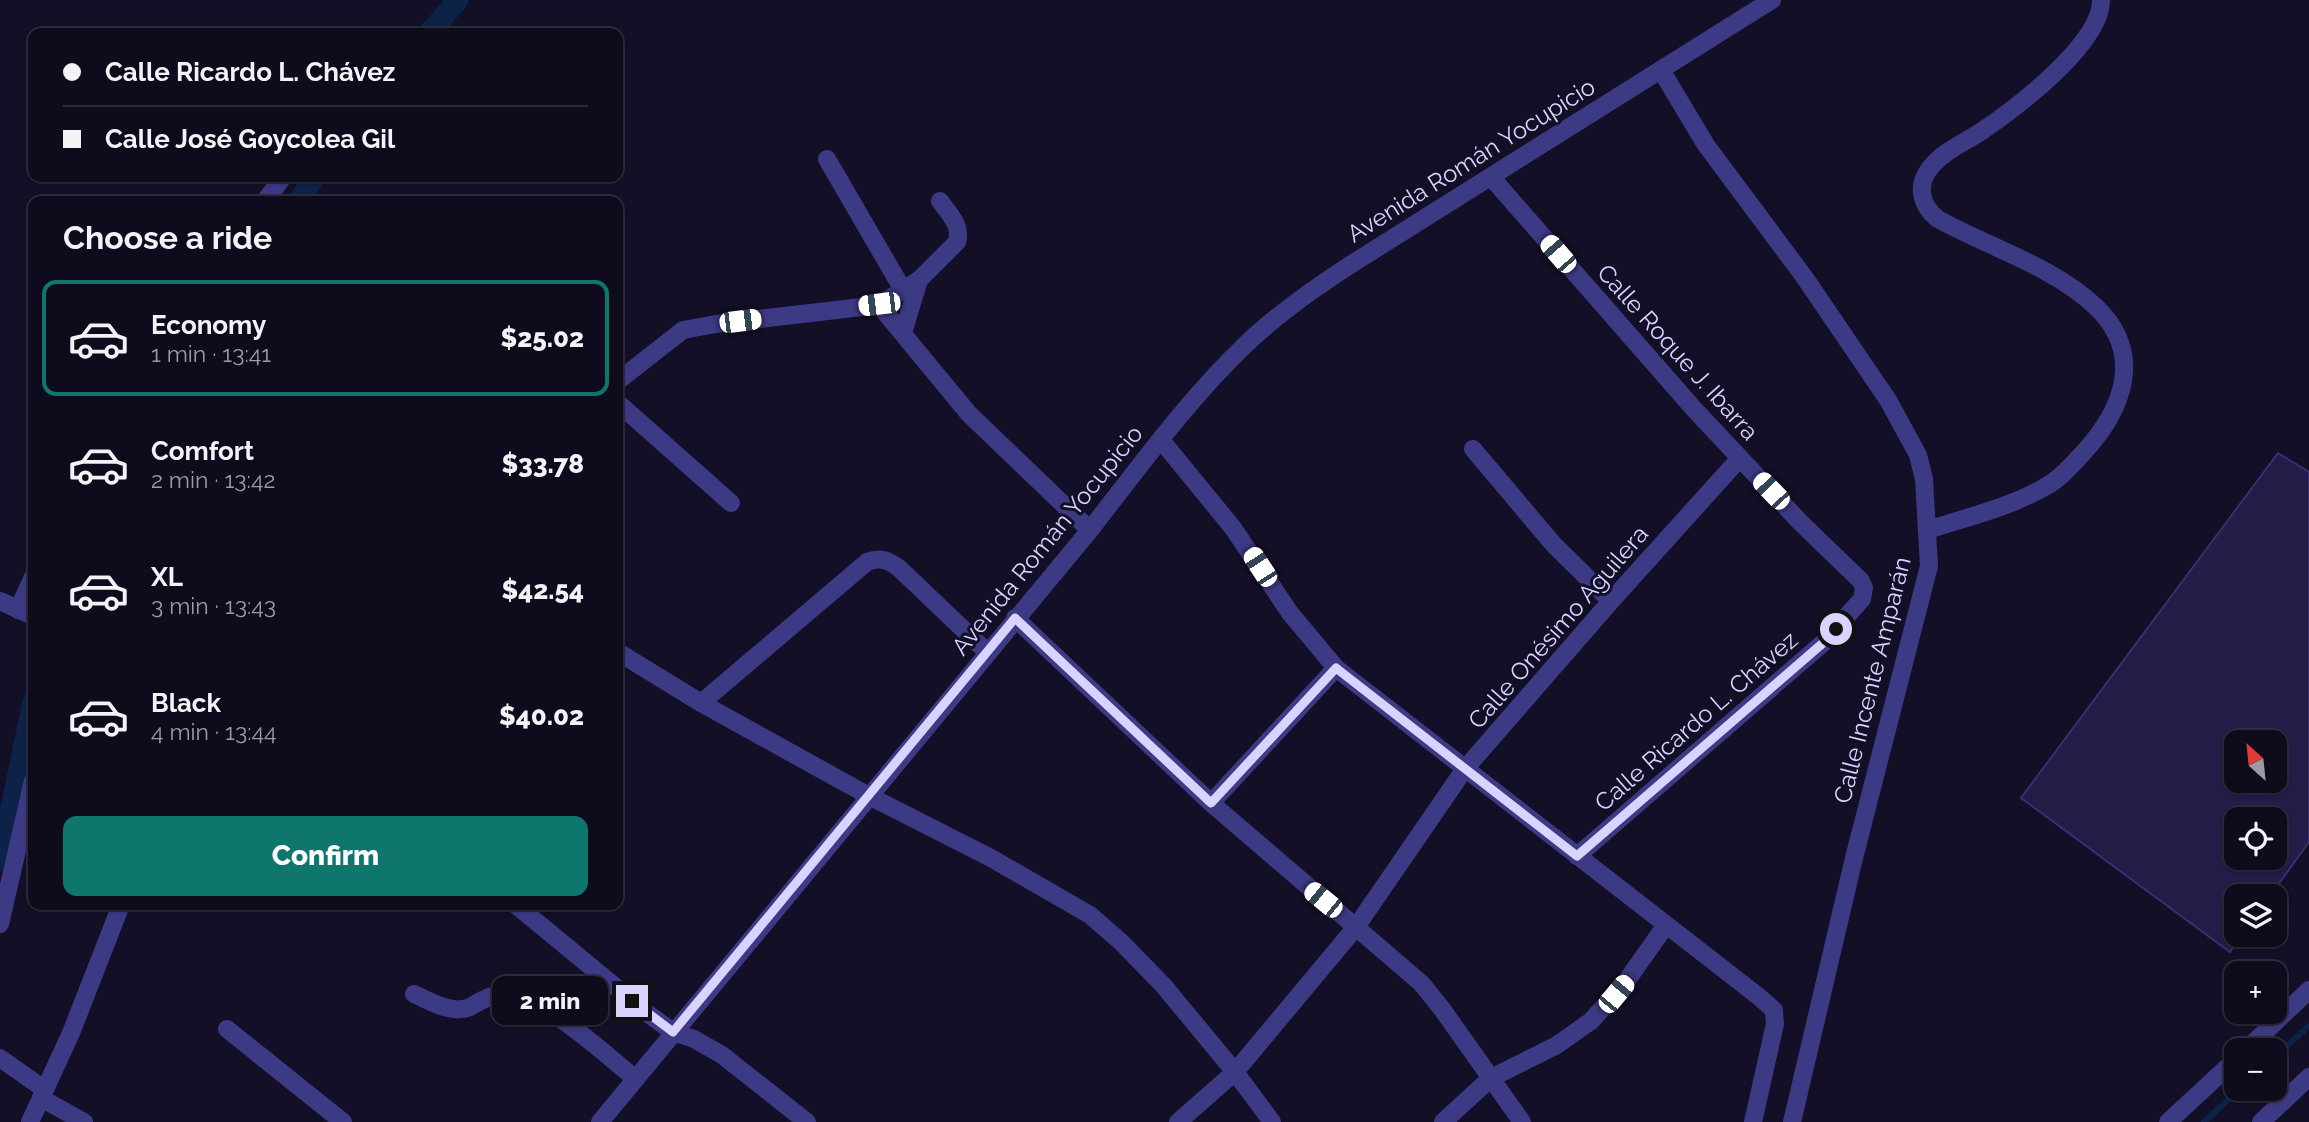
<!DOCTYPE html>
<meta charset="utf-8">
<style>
body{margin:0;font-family:Raleway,sans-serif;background:#1c1929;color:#f1f3f6;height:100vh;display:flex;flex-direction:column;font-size:26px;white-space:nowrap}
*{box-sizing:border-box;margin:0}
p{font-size:23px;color:#9b9ba3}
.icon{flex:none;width:38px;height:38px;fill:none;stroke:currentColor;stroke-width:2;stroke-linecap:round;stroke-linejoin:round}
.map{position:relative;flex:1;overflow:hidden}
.sheet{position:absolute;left:28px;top:196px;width:595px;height:714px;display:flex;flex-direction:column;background:#0e0b1c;border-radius:14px;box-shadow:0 2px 5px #0004,0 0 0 2px #2e2b3b}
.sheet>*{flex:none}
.guide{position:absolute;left:28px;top:28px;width:595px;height:154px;border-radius:14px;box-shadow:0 2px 5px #0004,0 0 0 2px #2e2b3b;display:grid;align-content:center;height:154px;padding:0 35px;background:#0e0b1c}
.needle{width:46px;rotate:333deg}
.tools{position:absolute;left:2224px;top:730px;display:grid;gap:14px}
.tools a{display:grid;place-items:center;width:63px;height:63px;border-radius:14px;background:#0e0b1c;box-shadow:0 2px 5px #0004,0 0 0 2px #2e2b3b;font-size:35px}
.end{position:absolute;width:32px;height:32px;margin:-16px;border:9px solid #d9d4ff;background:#111;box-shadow:0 0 0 4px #111}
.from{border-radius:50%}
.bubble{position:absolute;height:49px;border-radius:14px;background:#0e0b1c;box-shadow:0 2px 5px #0004,0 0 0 2px #2e2b3b;font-size:23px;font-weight:800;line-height:49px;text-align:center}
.car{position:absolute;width:21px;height:42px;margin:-21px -10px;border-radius:9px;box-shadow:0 0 5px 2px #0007;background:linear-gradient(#fff 24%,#345 0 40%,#fff 0 76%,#345 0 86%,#fff 0)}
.guide b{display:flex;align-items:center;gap:24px;height:66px;font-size:26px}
.guide b+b{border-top:2px solid #2e2b3b}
.guide i{width:18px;height:18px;background:#f1f3f6}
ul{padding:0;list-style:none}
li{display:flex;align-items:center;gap:21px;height:116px;margin:0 14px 10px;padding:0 21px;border:4px solid transparent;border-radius:14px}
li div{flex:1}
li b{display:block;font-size:26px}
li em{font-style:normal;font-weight:800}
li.current{border-color:#0f766e}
li>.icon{width:63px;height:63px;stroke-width:1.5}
h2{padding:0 35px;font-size:32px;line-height:84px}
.action{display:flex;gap:14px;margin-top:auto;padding:14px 35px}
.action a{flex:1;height:80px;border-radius:14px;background:#0f766e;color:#fff;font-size:28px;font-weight:800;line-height:80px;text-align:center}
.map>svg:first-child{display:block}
</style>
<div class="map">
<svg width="2309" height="1122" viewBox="0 0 2309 1122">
<rect width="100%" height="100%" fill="#130f26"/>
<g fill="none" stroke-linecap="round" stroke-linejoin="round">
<g stroke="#0c2248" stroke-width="6">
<path d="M2275 1057 2309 1026"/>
<path d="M2204 1122 2241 1088"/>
</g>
<g stroke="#0c2248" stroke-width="21">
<path d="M429 33 458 0"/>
<path d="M298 201 315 177"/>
<path d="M0 861 33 701"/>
</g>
</g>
<path fill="#241b47" stroke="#3b2d73" stroke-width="2" fill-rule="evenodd" d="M2278 453 2309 472V842L2270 896H2236V943L2230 952 2021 798ZM2236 742H2275V780H2236ZM2236 819H2275V858H2236Z"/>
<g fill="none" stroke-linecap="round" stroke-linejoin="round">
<g stroke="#3d3a85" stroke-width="18">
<path d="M1661 70 1706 145 1805 278 1888 400 1918 455 1924 479 1929 566 1854 858 1792 1122"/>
<path d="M827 159 903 290"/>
<path d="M1491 177 1694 409 1801 523 1861 581 1864 588 1862 599 1823 643 1577 856"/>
<path d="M265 201 283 177"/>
<path d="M879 305 969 414 1090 530"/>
<path d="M903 333 919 280"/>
<path d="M618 381 683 330 716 324 879 305 919 280 957 242C962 225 949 214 940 201"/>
<path d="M618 403 731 503"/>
<path d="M1161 440 1233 528 1290 613 1336 668 1758 996 1774 1010 1775 1024 1753 1122"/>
<path d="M1473 449 1554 545 1611 601"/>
<path d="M1928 530C1966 517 2008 508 2043 488 2059 480 2071 466 2083 453 2123 410 2145 354 2096 307 2055 267 1988 247 1938 219 1921 206 1916 186 1930 168 1943 151 1964 143 1982 131 2016 108 2102 43 2101 0"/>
<path d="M0 601 33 616"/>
<path d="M18 610 33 577"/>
<path d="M1015 618 1211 803 1421 983 1442 1009 1522 1122"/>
<path d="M618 652 701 703 869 796 991 858 1090 915 1121 942 1163 985 1235 1072 1272 1122"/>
<path d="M701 703 867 562C880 557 889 560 900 569L987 652"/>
<path d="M1211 803 1336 668"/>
<path d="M516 905 647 1013 673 1032 694 1039 722 1055 807 1122"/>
<path d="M0 924 33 781"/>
<path d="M414 994C430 1001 452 1015 470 1007 479 1002 489 995 500 995 543 994 603 1053 636 1079"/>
<path d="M227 1029 343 1122"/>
<path d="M0 1058 44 1089"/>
<path d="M41 1098 84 1122"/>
<path d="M30 1122 71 1033 121 905"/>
<path d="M1178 1122 1235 1072 1356 927 1464 770 1611 601 1740 458"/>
<path d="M1443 1122 1491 1078 1557 1045 1591 1021 1625 983 1666 925"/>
</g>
<g stroke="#3d3a85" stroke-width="18">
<path d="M2246 1050 2309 990"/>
<path d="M600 1122 1090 530C1139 467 1187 401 1244 346 1276 315 1313 289 1350 265L1772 0"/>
<path d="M2168 1122 2236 1059"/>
<path d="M2261 1122 2309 1077"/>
</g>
</g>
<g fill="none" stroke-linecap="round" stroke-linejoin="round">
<path stroke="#d9d4ff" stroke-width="9" d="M632 1001 673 1032 1015 618 1211 803 1336 668 1577 856 1823 643 1836 629"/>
</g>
<g text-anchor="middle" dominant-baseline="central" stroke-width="6" stroke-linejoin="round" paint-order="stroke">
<g font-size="24" fill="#d9d4ff" stroke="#130f26">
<text transform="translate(1471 160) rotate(-32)">Avenida Román Yocupicio</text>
<text transform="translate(1678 352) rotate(48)">Calle Roque J. Ibarra</text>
<text transform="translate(1047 540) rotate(-51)">Avenida Román Yocupicio</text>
<text transform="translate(1558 627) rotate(-49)">Calle Onésimo Aguilera</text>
<text transform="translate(1872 680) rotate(-76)">Calle Incente Amparán</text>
<text transform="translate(1696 721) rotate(-41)">Calle Ricardo L. Chávez</text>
</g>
</g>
</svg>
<div class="tools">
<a><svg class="needle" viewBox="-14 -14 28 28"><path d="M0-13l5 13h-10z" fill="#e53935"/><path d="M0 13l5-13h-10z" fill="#9b9ba3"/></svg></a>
<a><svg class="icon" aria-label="locate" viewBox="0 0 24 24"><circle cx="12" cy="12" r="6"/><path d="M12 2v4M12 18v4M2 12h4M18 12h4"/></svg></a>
<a><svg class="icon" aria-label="layers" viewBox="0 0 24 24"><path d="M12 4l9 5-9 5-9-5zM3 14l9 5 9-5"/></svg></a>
<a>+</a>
<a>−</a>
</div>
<i class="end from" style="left:1836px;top:629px"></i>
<i class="end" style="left:632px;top:1001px"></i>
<div class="bubble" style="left:492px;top:976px;width:116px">2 min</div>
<i class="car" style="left:1558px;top:254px;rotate:319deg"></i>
<i class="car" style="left:879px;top:304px;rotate:263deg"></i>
<i class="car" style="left:740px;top:321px;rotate:83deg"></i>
<i class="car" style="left:1771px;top:491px;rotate:316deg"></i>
<i class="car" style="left:1260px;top:567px;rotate:327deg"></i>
<i class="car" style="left:1323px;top:900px;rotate:309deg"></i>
<i class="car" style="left:1616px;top:994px;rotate:40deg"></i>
<div class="guide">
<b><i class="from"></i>Calle Ricardo L. Chávez</b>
<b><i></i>Calle José Goycolea Gil</b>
</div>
<section class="sheet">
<h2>Choose a ride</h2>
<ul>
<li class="current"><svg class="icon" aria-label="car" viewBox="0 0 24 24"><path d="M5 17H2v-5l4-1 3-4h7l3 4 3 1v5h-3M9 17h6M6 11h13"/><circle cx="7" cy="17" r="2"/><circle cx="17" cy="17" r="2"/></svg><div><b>Economy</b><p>1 min · 13:41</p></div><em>$25.02</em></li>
<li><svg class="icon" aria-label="car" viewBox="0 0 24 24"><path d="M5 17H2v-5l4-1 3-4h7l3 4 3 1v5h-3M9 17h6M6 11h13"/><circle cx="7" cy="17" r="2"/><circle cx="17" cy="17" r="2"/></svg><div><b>Comfort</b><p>2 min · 13:42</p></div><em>$33.78</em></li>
<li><svg class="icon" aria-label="car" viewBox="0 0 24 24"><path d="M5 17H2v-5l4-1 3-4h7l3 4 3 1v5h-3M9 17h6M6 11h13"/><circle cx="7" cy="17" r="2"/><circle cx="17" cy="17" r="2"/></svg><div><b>XL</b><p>3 min · 13:43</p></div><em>$42.54</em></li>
<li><svg class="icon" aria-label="car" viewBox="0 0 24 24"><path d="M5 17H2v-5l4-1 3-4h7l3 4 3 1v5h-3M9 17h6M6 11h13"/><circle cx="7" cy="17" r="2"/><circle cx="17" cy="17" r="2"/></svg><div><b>Black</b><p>4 min · 13:44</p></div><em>$40.02</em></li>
</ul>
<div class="action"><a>Confirm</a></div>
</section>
</div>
